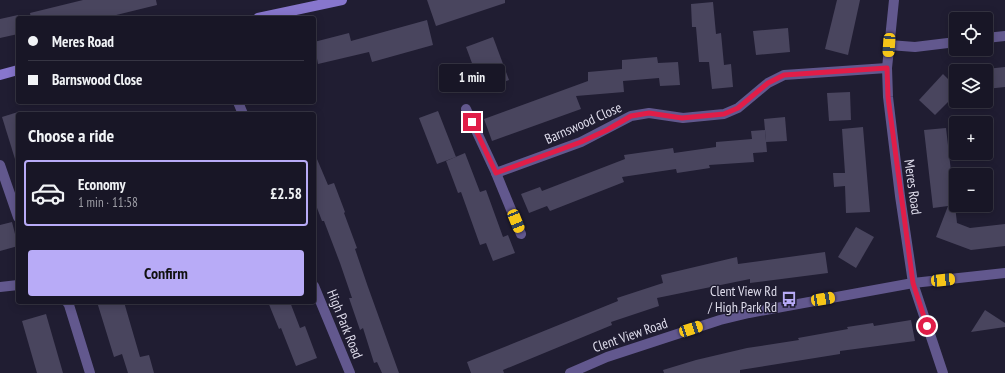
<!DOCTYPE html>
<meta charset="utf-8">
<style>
body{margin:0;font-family:"PT Sans Narrow",sans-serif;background:#252332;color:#f1f3f6;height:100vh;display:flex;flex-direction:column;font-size:15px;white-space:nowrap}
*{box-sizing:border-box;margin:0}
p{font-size:13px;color:#9f9fa7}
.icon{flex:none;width:22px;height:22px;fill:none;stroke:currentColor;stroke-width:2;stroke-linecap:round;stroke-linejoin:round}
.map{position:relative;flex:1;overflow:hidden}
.side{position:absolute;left:16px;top:112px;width:300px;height:192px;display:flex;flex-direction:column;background:#181626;border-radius:4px;box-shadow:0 2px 10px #0003,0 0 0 1px #363543}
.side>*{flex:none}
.top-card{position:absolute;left:16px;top:16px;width:300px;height:88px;border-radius:4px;box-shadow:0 2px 10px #0003,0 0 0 1px #363543;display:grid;align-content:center;height:88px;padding:0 12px;background:#181626}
.buttons{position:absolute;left:949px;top:12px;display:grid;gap:8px}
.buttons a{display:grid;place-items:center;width:44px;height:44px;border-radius:4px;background:#181626;box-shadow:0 2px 10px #0003,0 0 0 1px #363543;font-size:20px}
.end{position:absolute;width:18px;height:18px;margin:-9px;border:5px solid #e11d48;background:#fff;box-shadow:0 0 0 2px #fff}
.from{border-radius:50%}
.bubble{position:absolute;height:28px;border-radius:4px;background:#181626;box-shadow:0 2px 10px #0003,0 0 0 1px #363543;font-size:13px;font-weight:700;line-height:28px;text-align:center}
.car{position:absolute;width:12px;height:24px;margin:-12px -6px;border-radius:5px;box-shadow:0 0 3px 1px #0007;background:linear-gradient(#f5c518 24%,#345 0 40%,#f5c518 0 76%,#345 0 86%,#f5c518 0)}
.top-card b{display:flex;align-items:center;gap:14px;height:38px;font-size:15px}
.top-card b+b{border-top:1px solid #363543}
.top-card i{width:10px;height:10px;background:#f1f3f6}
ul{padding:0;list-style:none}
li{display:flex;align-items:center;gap:12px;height:66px;margin:0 8px 6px;padding:0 4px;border:2px solid #363543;border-radius:4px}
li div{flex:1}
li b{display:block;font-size:15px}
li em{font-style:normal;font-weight:700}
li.current{border-color:#b8abf7}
li>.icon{width:36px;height:36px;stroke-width:1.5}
h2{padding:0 12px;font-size:18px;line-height:48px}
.action{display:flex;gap:8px;margin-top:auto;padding:8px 12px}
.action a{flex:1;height:46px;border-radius:4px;background:#b8abf7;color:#111;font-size:16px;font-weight:700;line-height:46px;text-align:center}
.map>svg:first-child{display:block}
</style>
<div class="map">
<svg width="1005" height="373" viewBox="0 0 1005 373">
<rect width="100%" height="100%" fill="#201d32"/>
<g fill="#49455e">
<path d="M83 0H156L157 5 104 18H31L30 13Z"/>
<path d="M427 0H505V3L436 26Z"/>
<path d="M837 0H860L848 55 825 49Z"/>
<path d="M713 2 716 34 721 33 724 65 731 64 733 87 712 89 709 62H699L696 27H692L691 4Z"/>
<path d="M18 15V34L0 38V19Z"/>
<path d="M427 20 433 45 372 62 369 52 318 64 314 42 349 33 351 41Z"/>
<path d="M788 28 790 52 756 55 753 31Z"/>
<path d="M493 37 509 80 482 90 466 47Z"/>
<path d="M657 57 658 63 678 62 680 85 660 86 659 78 623 81 624 92 576 96 581 109 492 141 484 119 588 81V72L622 69V60Z"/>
<path d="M1005 67V87L986 89V69Z"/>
<path d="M943 74 956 87V94L935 115 919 100Z"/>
<path d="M850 92 851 120 829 121 827 93Z"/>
<path d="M438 111 456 157 437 164 419 118Z"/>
<path d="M18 112V158L15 159 2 117Z"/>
<path d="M785 117 787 141 766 142 764 119Z"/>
<path d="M863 127 870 212 846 213 845 186 834 187 833 173H845L842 129Z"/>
<path d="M946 128 957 223 970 228 1005 224V246L971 250 936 237 948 206 933 208 924 130Z"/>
<path d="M765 130 767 152 753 153 754 162 709 165 710 168 677 173 676 169 622 177 624 182 550 211 547 206 529 213 521 194 540 187 542 191 625 159 624 155 673 148 674 153 716 147V142L752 139 751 131Z"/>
<path d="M314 152 328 185 334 183 345 212 344 213 357 248 355 249 368 287 399 373H382L377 362 374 363 363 328 360 330 349 298H352L340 263 324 221H322L314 200Z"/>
<path d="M465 153 480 192 486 190 503 237 508 235 515 253 493 261 486 243 480 245 461 192 458 193 446 161Z"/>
<path d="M12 222 18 246 0 251V225Z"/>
<path d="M856 227 874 237 856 268 838 257Z"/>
<path d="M825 252 828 273 750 283V279L657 298 659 306 611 322 612 325 503 370 504 373H471L467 362 618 301 617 298 663 283 661 275 737 257 738 264Z"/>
<path d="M97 302H124L140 357 149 355 154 373H128L122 354 114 357Z"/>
<path d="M268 302H290L300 328 305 326 317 358 296 366 281 328 279 329Z"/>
<path d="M985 310 1005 323V327L971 332Z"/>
<path d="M46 314 63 373H37L22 321Z"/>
<path d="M911 320 915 341 840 351V354L740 370V373H664L663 370 696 360 747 348 799 340 798 338 848 329 847 327 873 323 874 326Z"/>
</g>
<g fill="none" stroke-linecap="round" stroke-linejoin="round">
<g stroke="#62588e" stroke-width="10">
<path d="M894 0 887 68 888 97 900 196 913 283 943 373"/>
<path d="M986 38 1005 36"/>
<path d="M889 45 915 47 956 42"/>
<path d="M238 102 243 114"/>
<path d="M466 109 496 173 521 234"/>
<path d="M0 165 18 217"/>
<path d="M496 173 581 142 631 116 649 113 683 118 724 114 738 108 768 83 784 75 887 68"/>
<path d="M314 286 350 373"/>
<path d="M0 287 18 285"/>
<path d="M67 302 69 305 90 373"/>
<path d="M570 373 607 357 720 320 749 313 913 283 1005 273"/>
</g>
<g stroke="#8776cd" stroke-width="10">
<path d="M258 18 342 0"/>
<path d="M0 75 18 70"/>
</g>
</g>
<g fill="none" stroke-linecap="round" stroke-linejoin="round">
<path stroke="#e11d48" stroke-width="5" d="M472 122 496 173 581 142 607 130 631 116 649 113 682 118 724 114 738 108 768 83 784 75 887 68 888 97 913 283 927 326"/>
</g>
<defs>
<symbol id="bus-bare" viewBox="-9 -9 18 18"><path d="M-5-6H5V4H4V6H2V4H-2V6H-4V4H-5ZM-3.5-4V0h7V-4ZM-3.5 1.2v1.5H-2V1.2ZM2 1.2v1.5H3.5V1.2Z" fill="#b8abf7" stroke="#201d32" stroke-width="2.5" paint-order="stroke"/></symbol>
</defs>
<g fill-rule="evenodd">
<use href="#bus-bare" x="778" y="288" width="22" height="22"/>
</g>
<g text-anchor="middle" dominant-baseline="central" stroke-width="3" stroke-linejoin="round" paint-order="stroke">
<g font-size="14" fill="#dfddec" stroke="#201d32">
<text transform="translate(583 123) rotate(-24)">Barnswood Close</text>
<text transform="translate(913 187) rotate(82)">Meres Road</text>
<text transform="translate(345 324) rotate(68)">High Park Road</text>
<text transform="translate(630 335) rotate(-19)">Clent View Road</text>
</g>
<g font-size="14" fill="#dfddec" stroke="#201d32" text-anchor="end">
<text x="777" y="291">Clent View Rd<tspan x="777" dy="16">/ High Park Rd</tspan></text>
</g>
</g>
</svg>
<div class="buttons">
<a><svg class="icon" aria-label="locate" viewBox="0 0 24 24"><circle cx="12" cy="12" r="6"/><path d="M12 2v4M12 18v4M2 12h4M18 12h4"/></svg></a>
<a><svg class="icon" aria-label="layers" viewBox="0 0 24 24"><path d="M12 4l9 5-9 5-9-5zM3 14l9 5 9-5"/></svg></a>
<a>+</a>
<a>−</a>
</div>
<i class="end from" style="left:927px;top:326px"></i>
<i class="end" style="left:472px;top:122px"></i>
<div class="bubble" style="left:439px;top:64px;width:66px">1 min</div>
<i class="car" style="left:889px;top:45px;rotate:184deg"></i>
<i class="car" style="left:516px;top:221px;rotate:158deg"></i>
<i class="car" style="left:943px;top:280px;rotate:84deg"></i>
<i class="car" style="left:823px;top:299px;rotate:80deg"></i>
<i class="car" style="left:691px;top:329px;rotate:72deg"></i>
<div class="top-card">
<b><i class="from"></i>Meres Road</b>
<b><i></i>Barnswood Close</b>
</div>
<section class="side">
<h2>Choose a ride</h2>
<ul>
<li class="current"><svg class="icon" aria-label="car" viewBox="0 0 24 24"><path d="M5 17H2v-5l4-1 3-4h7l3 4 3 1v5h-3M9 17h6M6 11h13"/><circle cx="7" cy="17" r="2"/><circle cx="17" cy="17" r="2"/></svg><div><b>Economy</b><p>1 min · 11:58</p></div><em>£2.58</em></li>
</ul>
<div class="action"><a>Confirm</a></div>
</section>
</div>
